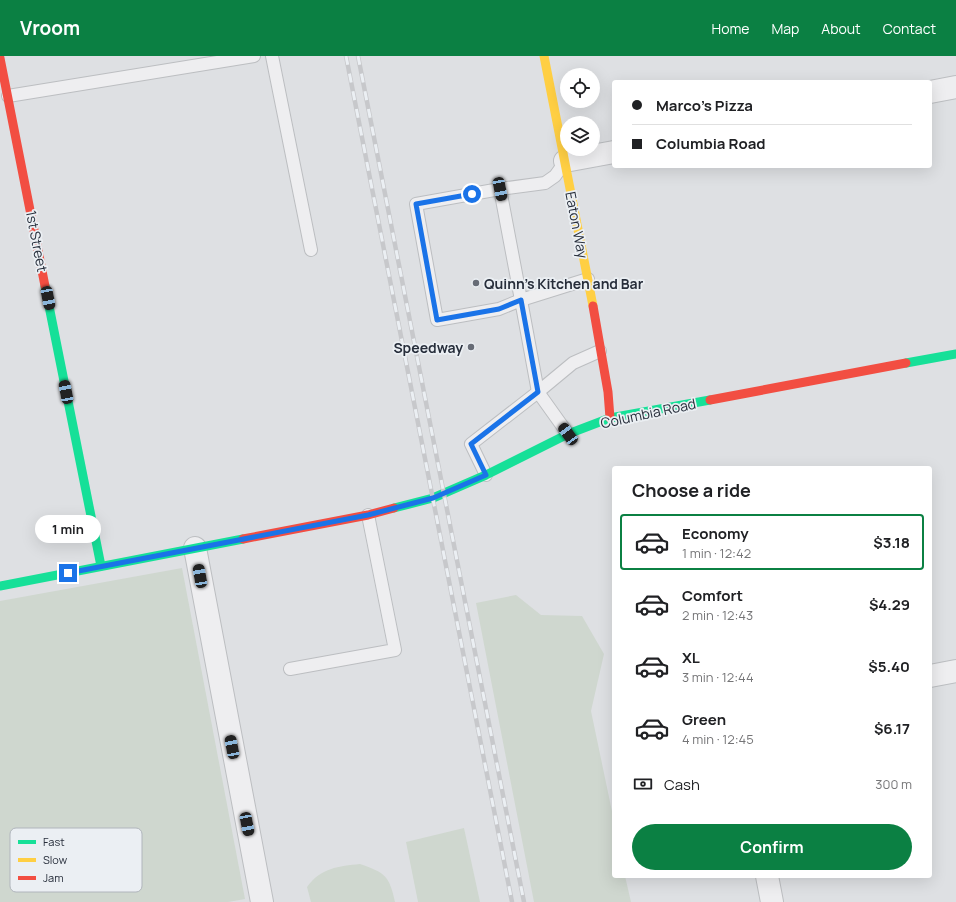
<!DOCTYPE html>
<meta charset="utf-8">
<style>
body{margin:0;font-family:Manrope,sans-serif;background:#f2f2f2;color:#202124;height:100vh;display:flex;flex-direction:column;font-size:15px;white-space:nowrap}
*{box-sizing:border-box;margin:0}
p{font-size:13px;color:#757577}
.icon{flex:none;width:22px;height:22px;fill:none;stroke:currentColor;stroke-width:2;stroke-linecap:round;stroke-linejoin:round}
.map{position:relative;flex:1;overflow:hidden}
.details{position:absolute;left:612px;top:410px;width:320px;height:412px;display:flex;flex-direction:column;background:#fff;border-radius:4px;box-shadow:0 4px 16px #0002}
.details>*{flex:none}
.top-card{position:absolute;left:612px;top:24px;width:320px;height:88px;border-radius:4px;box-shadow:0 4px 16px #0002;display:grid;align-content:center;height:88px;padding:0 20px;background:#fff}
.controls{position:absolute;left:560px;top:12px;display:grid;gap:8px}
.controls a{display:grid;place-items:center;width:40px;height:40px;border-radius:50%;background:#fff;box-shadow:0 4px 16px #0002;font-size:20px}
.end{position:absolute;width:18px;height:18px;margin:-9px;border:5px solid #1a73e8;background:#fff;box-shadow:0 0 0 2px #fff}
.from{border-radius:50%}
.bubble{position:absolute;height:28px;border-radius:14px;background:#fff;box-shadow:0 4px 16px #0002;font-size:13px;font-weight:700;line-height:28px;text-align:center}
.car{position:absolute;width:12px;height:24px;margin:-12px -6px;border-radius:5px;box-shadow:0 0 3px 1px #0007;background:linear-gradient(#222 24%,#8ab4d8 0 40%,#222 0 76%,#8ab4d8 0 86%,#222 0)}
.top-card b{display:flex;align-items:center;gap:14px;height:38px;font-size:15px}
.top-card b+b{border-top:1px solid #e0e0e0}
.top-card i{width:10px;height:10px;background:#202124}
ul{padding:0;list-style:none}
li{display:flex;align-items:center;gap:12px;height:56px;margin:0 8px 6px;padding:0 12px;border:2px solid transparent;border-radius:4px}
li div{flex:1}
li b{display:block;font-size:15px}
li em{font-style:normal;font-weight:700}
li.active{border-color:#0b8043}
li>.icon{width:36px;height:36px;stroke-width:1.5}
h2{padding:0 20px;font-size:18px;line-height:48px}
.pay{display:flex;align-items:center;gap:10px;height:44px;padding:0 20px;font-size:15px}
.pay p{margin-inline-start:auto}
.cta{display:flex;gap:8px;margin-top:auto;padding:8px 20px}
.cta a{flex:1;height:46px;border-radius:24px;background:#0b8043;color:#fff;font-size:16px;font-weight:700;line-height:46px;text-align:center}
header{display:flex;align-items:center;gap:24px;box-sizing:border-box;height:56px;padding:0 20px;background:#0b8043;color:#fff}
header strong{font-size:19px}
nav{display:flex;gap:22px;margin-inline-start:auto;font-size:14px}
.map>svg:first-child{display:block}
</style>
<header>
<strong>Vroom</strong>
<nav><a>Home</a><a>Map</a><a>About</a><a>Contact</a></nav>
</header>
<div class="map">
<svg width="956" height="846" viewBox="0 0 956 846">
<rect width="100%" height="100%" fill="#dee0e3"/>
<g fill="#cfd7cf">
<path d="M182 512 245 843 228 846H0V545Z"/>
<path d="M516 539 541 559 582 560 604 598 591 655 614 765V820H625L631 846H534L476 547Z"/>
<path d="M464 772 480 846H418L406 786Z"/>
<path d="M360 808C385 817 389 819 395 846H311L307 831C320 812 339 810 360 808Z"/>
</g>
<g fill="none" stroke-linecap="round" stroke-linejoin="round">
<defs>
<g id="lane">
<path d="M272 0 311 194"/>
<path d="M8 40 254 0"/>
<path d="M565 106 555 120 545 127 500 133 521 244 588 223"/>
<path d="M500 133 416 148 437 264 499 253 521 244 538 336 573 307 600 295"/>
<path d="M486 419 471 388 538 336 568 378"/>
<path d="M290 613 395 594 368 459"/>
</g>
<g id="street">
<path d="M930 36 956 31"/>
<path d="M565 105 614 96"/>
<path d="M195 492 262 846"/>
<path d="M930 620 956 615"/>
<path d="M767 820 772 846"/>
</g>
</defs>
<use href="#lane" stroke="#bcbec1" stroke-width="14"/>
<use href="#street" stroke="#bcbec1" stroke-width="24"/>
<use href="#lane" stroke="#eeeef0" stroke-width="12"/>
<use href="#street" stroke="#eeeef0" stroke-width="22"/>
<g stroke="#16e098" stroke-width="9">
<path d="M45 230 101 510"/>
<path d="M906 307 956 298"/>
<path d="M394 452 433 442 486 419 568 378 610 362 710 344"/>
<path d="M0 530 243 483"/>
</g>
<path stroke="#ffcf43" stroke-width="9" d="M544 0 593 250"/>
<g stroke="#f24e42" stroke-width="9">
<path d="M0 2 45 230"/>
<path d="M593 250 608 336 610 362"/>
<path d="M710 344 906 307"/>
<path d="M243 483 368 459 394 452"/>
</g>
<defs>
<g id="rail">
<path d="M346 0 512 846"/>
<path d="M358 0 524 846"/>
</g>
</defs>
<use href="#rail" stroke="#c7c8cb" stroke-width="4.5"/>
<use href="#rail" stroke="#ebeff3" stroke-width="3" stroke-dasharray="9" stroke-linecap="butt"/>
</g>
<g fill="none" stroke-linecap="round" stroke-linejoin="round">
<path stroke="#1a73e8" stroke-width="5" d="M68 517 368 459 433 442 486 419 471 388 538 336 521 244 499 253 437 264 416 148 472 138"/>
</g>
<g fill="#676c76" stroke="#ebeff3" stroke-width="1.5">
<circle cx="476" cy="227" r="4"/>
<circle cx="471" cy="291" r="4"/>
</g>
<g text-anchor="middle" dominant-baseline="central" stroke-width="3.5" stroke-linejoin="round" paint-order="stroke">
<g font-size="14" fill="#272e3b" stroke="#ebeff3">
<text transform="translate(577 169) rotate(79)">Eaton Way</text>
<text transform="translate(37 185) rotate(79)">1st Street</text>
<text transform="translate(648 357) rotate(-12)">Columbia Road</text>
</g>
<g font-size="14" font-weight="bold" fill="#272e3b" stroke="#ebeff3" text-anchor="start">
<text x="484" y="227">Quinn’s Kitchen and Bar</text>
<text x="463" y="291" text-anchor="end">Speedway</text>
</g>
</g>
<rect x="10" y="772" width="132" height="64" rx="6" fill="#ebeff3" stroke="#b0b5bc" stroke-width="1"/>
<rect x="18" y="784" width="18" height="4" fill="#16e098"/>
<rect x="18" y="802" width="18" height="4" fill="#ffcf43"/>
<rect x="18" y="820" width="18" height="4" fill="#f24e42"/>
<g font-size="11" fill="#272e3b">
<text x="43" y="790">Fast</text>
<text x="43" y="808">Slow</text>
<text x="43" y="826">Jam</text>
</g>
</svg>
<div class="controls">
<a><svg class="icon" aria-label="locate" viewBox="0 0 24 24"><circle cx="12" cy="12" r="6"/><path d="M12 2v4M12 18v4M2 12h4M18 12h4"/></svg></a>
<a><svg class="icon" aria-label="layers" viewBox="0 0 24 24"><path d="M12 4l9 5-9 5-9-5zM3 14l9 5 9-5"/></svg></a>
</div>
<i class="end from" style="left:472px;top:138px"></i>
<i class="end" style="left:68px;top:517px"></i>
<div class="bubble" style="left:35px;top:459px;width:66px">1 min</div>
<i class="car" style="left:500px;top:133px;rotate:169deg"></i>
<i class="car" style="left:48px;top:242px;rotate:169deg"></i>
<i class="car" style="left:66px;top:336px;rotate:349deg"></i>
<i class="car" style="left:568px;top:378px;rotate:324deg"></i>
<i class="car" style="left:200px;top:520px;rotate:350deg"></i>
<i class="car" style="left:232px;top:691px;rotate:349deg"></i>
<i class="car" style="left:247px;top:768px;rotate:169deg"></i>
<div class="top-card">
<b><i class="from"></i>Marco's Pizza</b>
<b><i></i>Columbia Road</b>
</div>
<section class="details">
<h2>Choose a ride</h2>
<ul>
<li class="active"><svg class="icon" aria-label="car" viewBox="0 0 24 24"><path d="M5 17H2v-5l4-1 3-4h7l3 4 3 1v5h-3M9 17h6M6 11h13"/><circle cx="7" cy="17" r="2"/><circle cx="17" cy="17" r="2"/></svg><div><b>Economy</b><p>1 min · 12:42</p></div><em>$3.18</em></li>
<li><svg class="icon" aria-label="car" viewBox="0 0 24 24"><path d="M5 17H2v-5l4-1 3-4h7l3 4 3 1v5h-3M9 17h6M6 11h13"/><circle cx="7" cy="17" r="2"/><circle cx="17" cy="17" r="2"/></svg><div><b>Comfort</b><p>2 min · 12:43</p></div><em>$4.29</em></li>
<li><svg class="icon" aria-label="car" viewBox="0 0 24 24"><path d="M5 17H2v-5l4-1 3-4h7l3 4 3 1v5h-3M9 17h6M6 11h13"/><circle cx="7" cy="17" r="2"/><circle cx="17" cy="17" r="2"/></svg><div><b>XL</b><p>3 min · 12:44</p></div><em>$5.40</em></li>
<li><svg class="icon" aria-label="car" viewBox="0 0 24 24"><path d="M5 17H2v-5l4-1 3-4h7l3 4 3 1v5h-3M9 17h6M6 11h13"/><circle cx="7" cy="17" r="2"/><circle cx="17" cy="17" r="2"/></svg><div><b>Green</b><p>4 min · 12:45</p></div><em>$6.17</em></li>
</ul>
<div class="pay"><svg class="icon" aria-label="cash" viewBox="0 0 24 24"><path d="M3 7h18v10H3z"/><circle cx="12" cy="12" r="2"/></svg>Cash<p>300 m</p></div>
<div class="cta"><a>Confirm</a></div>
</section>
</div>
